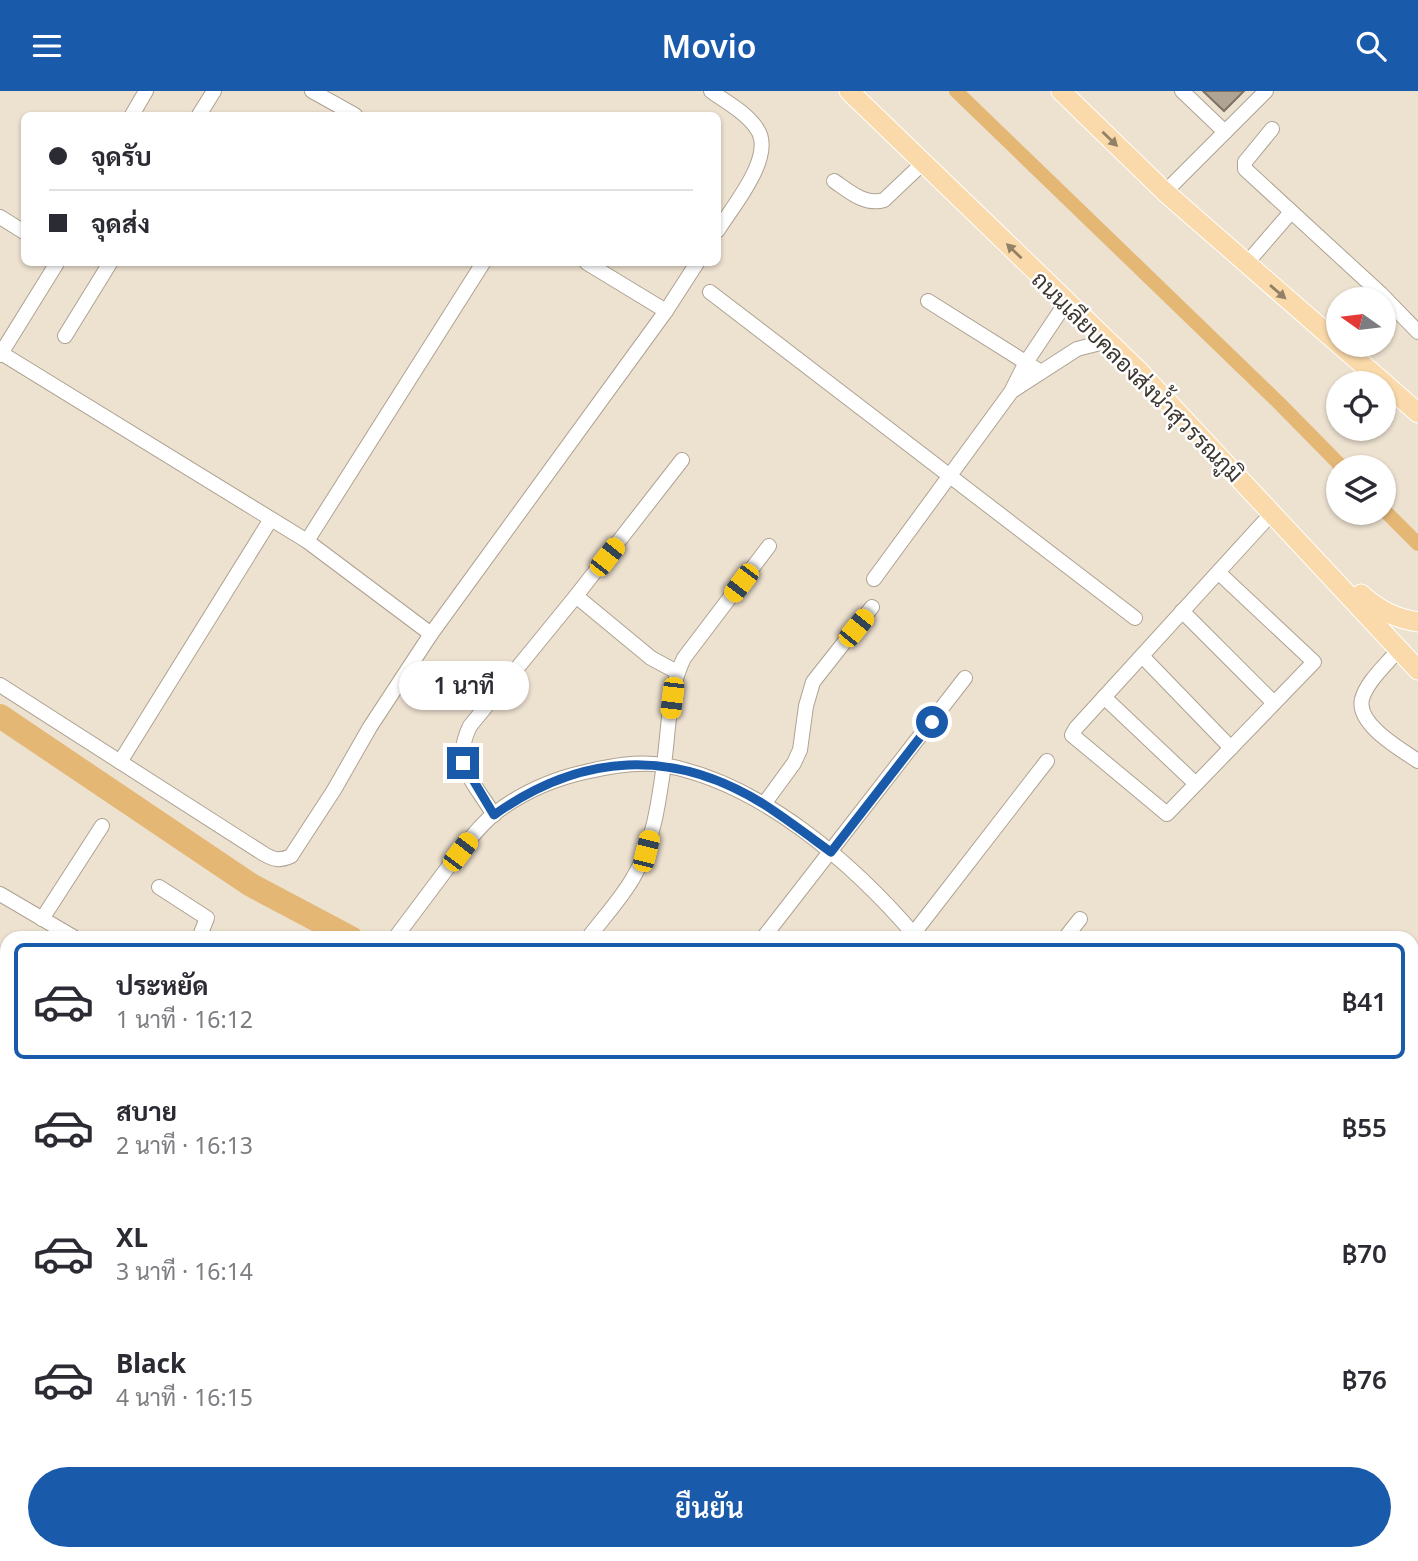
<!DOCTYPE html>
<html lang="th">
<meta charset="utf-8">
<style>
body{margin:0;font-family:"Noto Sans",Sarabun,sans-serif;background:#f7f7f7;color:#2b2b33;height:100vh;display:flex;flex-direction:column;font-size:26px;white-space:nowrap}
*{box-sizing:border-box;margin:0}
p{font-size:23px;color:#7c7c81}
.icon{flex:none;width:38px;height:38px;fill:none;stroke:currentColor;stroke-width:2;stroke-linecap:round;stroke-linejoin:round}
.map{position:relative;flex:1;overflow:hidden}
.panel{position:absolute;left:0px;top:840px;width:1419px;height:630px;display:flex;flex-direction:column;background:#fff;border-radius:21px 21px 0 0;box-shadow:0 2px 5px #0004}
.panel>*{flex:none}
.banner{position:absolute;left:21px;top:21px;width:700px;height:154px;border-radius:10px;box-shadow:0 2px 5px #0004;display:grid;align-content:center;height:154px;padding:0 28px;background:#fff}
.needle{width:46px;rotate:284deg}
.tools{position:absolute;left:1326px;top:196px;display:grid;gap:14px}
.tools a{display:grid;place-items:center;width:70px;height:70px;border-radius:50%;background:#fff;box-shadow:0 2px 5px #0004;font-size:35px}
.end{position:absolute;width:32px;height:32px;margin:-16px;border:9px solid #1a5aab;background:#fff;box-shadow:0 0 0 4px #fff}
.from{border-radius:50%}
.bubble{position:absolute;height:49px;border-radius:24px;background:#fff;box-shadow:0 2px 5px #0004;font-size:23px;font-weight:600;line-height:49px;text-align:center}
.car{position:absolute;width:21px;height:42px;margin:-21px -10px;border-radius:9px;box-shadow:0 0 5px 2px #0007;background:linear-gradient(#f5c518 24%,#345 0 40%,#f5c518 0 76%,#345 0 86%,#f5c518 0)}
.banner b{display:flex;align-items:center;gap:24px;height:66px;font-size:26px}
.banner b+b{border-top:2px solid #e1e1e2}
.banner i{width:18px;height:18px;background:#2b2b33}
ul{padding:12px 0 0;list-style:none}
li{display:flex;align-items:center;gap:21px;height:116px;margin:0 14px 10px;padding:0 14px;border:4px solid transparent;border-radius:10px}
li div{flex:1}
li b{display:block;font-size:26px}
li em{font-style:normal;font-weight:600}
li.active{border-color:#1a5aab}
li>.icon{width:63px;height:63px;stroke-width:1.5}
.cta{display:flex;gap:14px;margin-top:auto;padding:14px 28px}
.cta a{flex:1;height:80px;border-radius:42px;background:#1a5aab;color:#fff;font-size:28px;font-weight:600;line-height:80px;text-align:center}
header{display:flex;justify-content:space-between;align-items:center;height:91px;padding:0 28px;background:#1a5aab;color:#fff;font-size:32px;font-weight:600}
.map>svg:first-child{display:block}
</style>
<header><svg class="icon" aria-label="menu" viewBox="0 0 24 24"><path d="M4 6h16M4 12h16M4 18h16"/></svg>Movio<svg class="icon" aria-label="search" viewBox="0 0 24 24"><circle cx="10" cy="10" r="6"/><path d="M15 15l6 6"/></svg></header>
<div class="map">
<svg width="1418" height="1470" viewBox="0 0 1418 1470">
<rect width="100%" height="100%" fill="#ede1d0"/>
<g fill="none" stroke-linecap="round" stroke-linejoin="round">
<g stroke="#e4b775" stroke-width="14">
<path d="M956 0 1278 311 1342 376"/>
<path d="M1384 419 1418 453"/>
</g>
<g stroke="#e4b775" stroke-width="24">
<path d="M0 625 251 794 351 847"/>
<path d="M1281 1463 1290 1470"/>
</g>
</g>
<path fill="#b0a494" stroke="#7d7263" stroke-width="2" d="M1203 0H1244L1224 20Z"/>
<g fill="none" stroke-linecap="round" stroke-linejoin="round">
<defs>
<g id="minor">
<path d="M312 0 355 24"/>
<path d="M711 0C726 11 747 22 757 38 776 65 732 116 718 139"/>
<path d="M1182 0 1225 41"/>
<path d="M132 24 146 0"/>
<path d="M199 24 214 0"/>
<path d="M1272 38 1245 71V78L1381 203 1418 241"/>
<path d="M834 90C849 100 865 115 884 109L923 72"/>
<path d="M1165 101 1266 0"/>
<path d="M0 126 24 141"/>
<path d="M587 172 666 220"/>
<path d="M1246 173 1291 121"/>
<path d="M710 201 1135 527"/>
<path d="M928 210 1041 281"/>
<path d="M65 245 110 172"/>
<path d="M1 262 307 450 431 543"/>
<path d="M0 264 57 172"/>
<path d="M1012 300 1077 258 1108 250"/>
<path d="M307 450 483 172"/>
<path d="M1218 481 1314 571 1167 723 1072 644 1076 637 1272 422"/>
<path d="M874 488 1011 301 1025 273 1067 210"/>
<path d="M576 505 651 567 677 581"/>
<path d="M1182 520 1274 612"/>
<path d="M1398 559C1387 573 1367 590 1362 608 1356 633 1400 658 1418 670"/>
<path d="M1142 565 1231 657"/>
<path d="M0 594 264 763C274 769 280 770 291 765L334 699 370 636 431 543 666 220 697 172"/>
<path d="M1104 606 1196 693"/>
<path d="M120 671 271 428"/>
<path d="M764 713 794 672 800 659 806 615 813 591 872 516"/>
<path d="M494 724C474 691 451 673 470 635L576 505 682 369"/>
<path d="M159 796 207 827 199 847"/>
<path d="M0 803 75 847"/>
<path d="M42 828 102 735"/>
<path d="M395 847C413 823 431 799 449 775 463 757 476 738 494 723 520 703 553 688 585 681 610 675 637 670 663 674 761 691 855 774 917 847"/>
<path d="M588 847C603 827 621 808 633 787 653 754 659 710 664 673 669 638 668 599 684 567L769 455"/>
<path d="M763 847 965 587"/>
<path d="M910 847 1047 670"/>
<path d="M1065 847 1080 828"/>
<path d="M1412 957 1418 949"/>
<path d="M0 1049 7 1054"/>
<path d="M5 1091 7 1102"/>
<path d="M1412 1149 1418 1142"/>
<path d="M1412 1180 1418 1182"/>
<path d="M1412 1344 1418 1336"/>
<path d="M375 1463 380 1470"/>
<path d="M793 1463 809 1470"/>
<path d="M730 1470 733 1463"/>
<path d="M979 1470 982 1463"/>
<path d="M1021 1470 1025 1463"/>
</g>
<g id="major">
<path d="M849 0 1138 279 1418 579"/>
<path d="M1061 0 1165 101 1339 253"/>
<path d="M1340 254 1384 292"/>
<path d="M1384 292 1418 322"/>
<path d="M1361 503C1379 519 1394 527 1418 531"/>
</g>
</defs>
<use href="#minor" stroke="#aea292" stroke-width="16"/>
<use href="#major" stroke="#fff" stroke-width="21"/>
<path stroke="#958c80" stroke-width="2.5" stroke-dasharray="7 3.5" stroke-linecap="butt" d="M239 1470 243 1463"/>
<use href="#minor" stroke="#fff" stroke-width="14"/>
<use href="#major" stroke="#fadaaa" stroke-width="19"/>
</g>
<defs><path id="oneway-solid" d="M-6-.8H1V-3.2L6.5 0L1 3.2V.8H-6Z" transform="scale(1.75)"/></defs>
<g fill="#928067">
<use href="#oneway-solid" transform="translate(1110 48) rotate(44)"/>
<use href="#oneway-solid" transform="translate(1014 160) rotate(-136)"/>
<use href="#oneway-solid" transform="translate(1278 201) rotate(41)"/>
</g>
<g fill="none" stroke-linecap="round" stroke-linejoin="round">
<path stroke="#1a5aab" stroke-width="9" d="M463 672 494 724C581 662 673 656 765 714 788 729 809 745 831 761L932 631"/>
</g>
<g text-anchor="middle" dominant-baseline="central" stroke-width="5" stroke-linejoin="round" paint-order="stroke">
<g font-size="23" fill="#3c3730" stroke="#fff">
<text transform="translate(1138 285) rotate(45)">ถนนเลียบคลองส่งน้ำสุวรรณภูมิ</text>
</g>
</g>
</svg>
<div class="tools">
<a><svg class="needle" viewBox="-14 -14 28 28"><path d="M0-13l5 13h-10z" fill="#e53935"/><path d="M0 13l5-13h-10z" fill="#7c7c81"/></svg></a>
<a><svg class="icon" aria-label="locate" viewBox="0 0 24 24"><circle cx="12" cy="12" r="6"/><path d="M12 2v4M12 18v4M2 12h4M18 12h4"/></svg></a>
<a><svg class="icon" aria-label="layers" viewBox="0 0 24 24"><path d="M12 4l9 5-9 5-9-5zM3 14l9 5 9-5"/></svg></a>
</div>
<i class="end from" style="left:932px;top:631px"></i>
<i class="end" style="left:463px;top:672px"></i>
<div class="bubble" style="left:399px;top:570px;width:130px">1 นาที</div>
<i class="car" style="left:607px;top:466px;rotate:38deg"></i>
<i class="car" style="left:741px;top:492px;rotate:217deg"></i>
<i class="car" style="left:856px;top:537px;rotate:39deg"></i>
<i class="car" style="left:672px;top:607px;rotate:187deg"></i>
<i class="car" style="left:646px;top:760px;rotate:14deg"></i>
<i class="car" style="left:460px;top:761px;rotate:37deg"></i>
<div class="banner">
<b><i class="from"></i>จุดรับ</b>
<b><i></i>จุดส่ง</b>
</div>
<section class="panel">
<ul>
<li class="active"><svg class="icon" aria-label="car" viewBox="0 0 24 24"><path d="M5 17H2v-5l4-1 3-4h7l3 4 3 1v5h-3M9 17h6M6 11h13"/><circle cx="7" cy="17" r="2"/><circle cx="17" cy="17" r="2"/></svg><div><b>ประหยัด</b><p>1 นาที · 16:12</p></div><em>฿41</em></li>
<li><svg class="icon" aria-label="car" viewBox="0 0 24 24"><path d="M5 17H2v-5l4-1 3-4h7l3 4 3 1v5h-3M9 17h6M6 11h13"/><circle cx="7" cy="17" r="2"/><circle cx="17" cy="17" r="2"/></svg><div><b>สบาย</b><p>2 นาที · 16:13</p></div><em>฿55</em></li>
<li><svg class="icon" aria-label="car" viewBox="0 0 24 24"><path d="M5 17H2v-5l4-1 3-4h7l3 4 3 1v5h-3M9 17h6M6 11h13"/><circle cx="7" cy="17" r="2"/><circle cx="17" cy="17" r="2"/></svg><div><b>XL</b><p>3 นาที · 16:14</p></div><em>฿70</em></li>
<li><svg class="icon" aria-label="car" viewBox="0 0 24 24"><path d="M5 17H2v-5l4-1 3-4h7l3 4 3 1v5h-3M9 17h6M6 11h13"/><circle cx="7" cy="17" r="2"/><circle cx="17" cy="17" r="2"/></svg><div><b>Black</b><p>4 นาที · 16:15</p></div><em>฿76</em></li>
</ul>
<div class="cta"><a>ยืนยัน</a></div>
</section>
</div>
